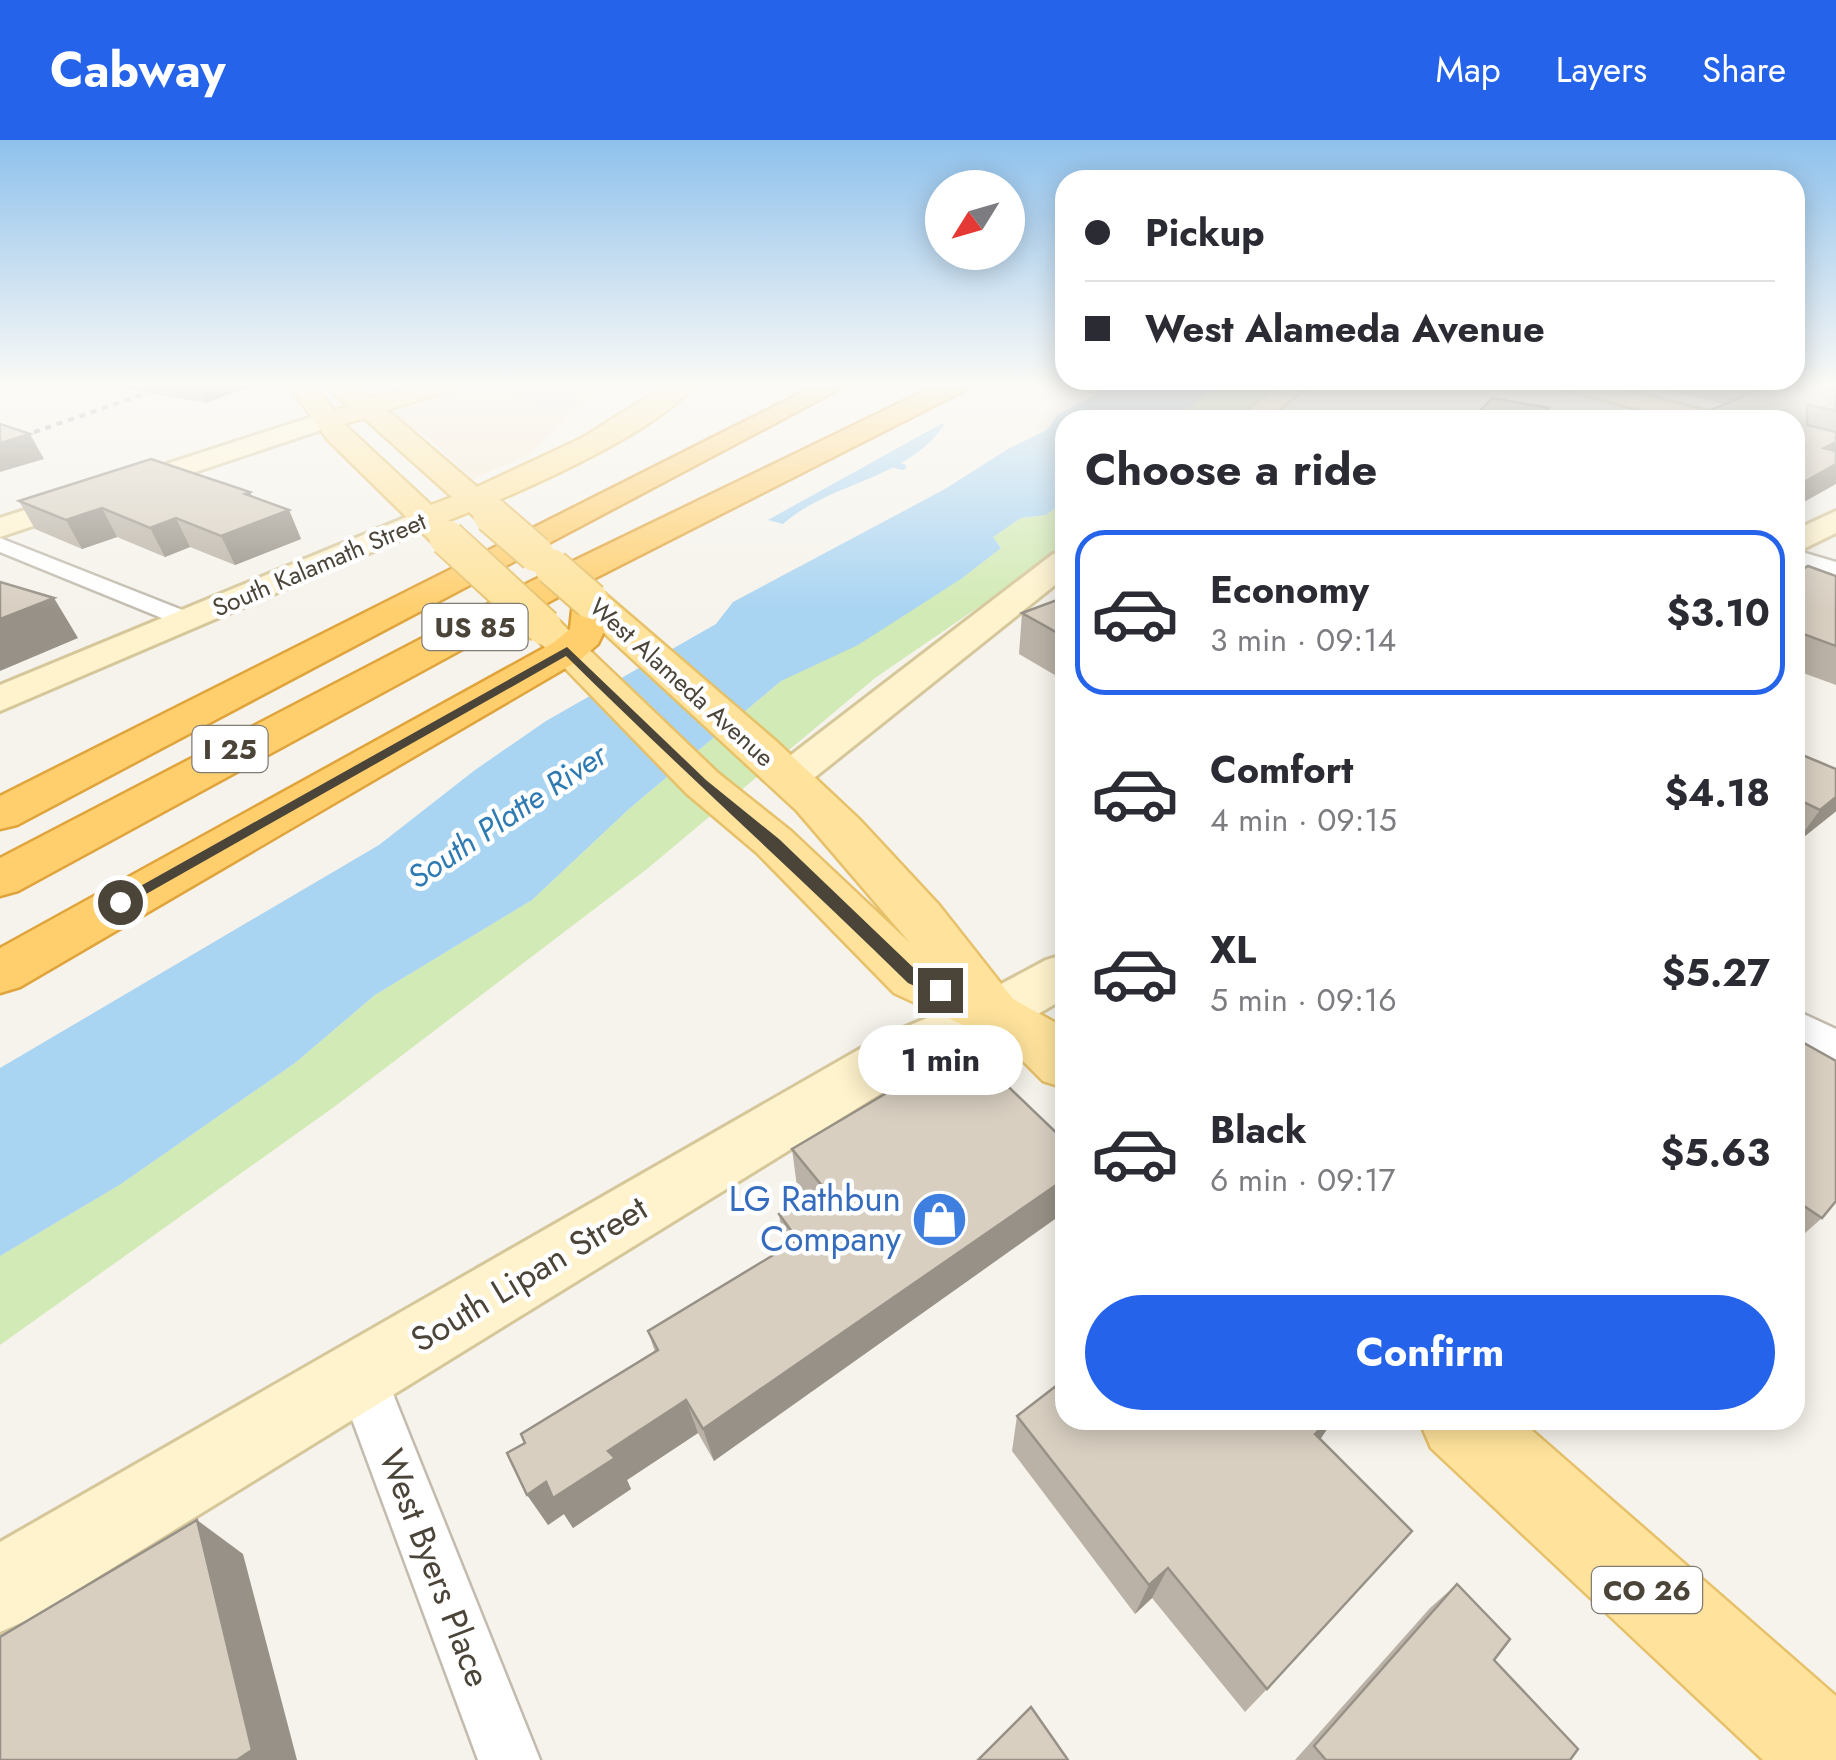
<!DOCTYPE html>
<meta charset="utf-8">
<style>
body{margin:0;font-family:Jost,sans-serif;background:#f7f7f7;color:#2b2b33;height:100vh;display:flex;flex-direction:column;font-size:38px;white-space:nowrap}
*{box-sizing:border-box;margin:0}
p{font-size:32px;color:#7c7c81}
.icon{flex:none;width:55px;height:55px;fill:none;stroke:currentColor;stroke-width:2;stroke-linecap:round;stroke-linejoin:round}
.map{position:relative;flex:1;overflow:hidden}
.drawer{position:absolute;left:1055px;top:270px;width:750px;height:1020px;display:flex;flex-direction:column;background:#fff;border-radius:30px;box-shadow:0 5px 25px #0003}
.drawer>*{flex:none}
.banner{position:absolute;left:1055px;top:30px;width:750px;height:220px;border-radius:30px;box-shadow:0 5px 25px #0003;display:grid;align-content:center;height:220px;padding:0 30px;background:#fff}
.needle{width:65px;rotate:233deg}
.controls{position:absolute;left:925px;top:30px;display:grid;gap:20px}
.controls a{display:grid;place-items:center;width:100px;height:100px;border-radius:50%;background:#fff;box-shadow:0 5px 25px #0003;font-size:50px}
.end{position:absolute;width:45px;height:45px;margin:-22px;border:12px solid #4b4439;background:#fff;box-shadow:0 0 0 5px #fff}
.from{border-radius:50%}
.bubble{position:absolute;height:70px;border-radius:35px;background:#fff;box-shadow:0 5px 25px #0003;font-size:32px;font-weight:700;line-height:70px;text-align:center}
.banner b{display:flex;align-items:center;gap:35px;height:95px;font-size:38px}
.banner b+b{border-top:2px solid #e1e1e2}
.banner i{width:25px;height:25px;background:#2b2b33}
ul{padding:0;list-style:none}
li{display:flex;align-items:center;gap:30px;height:165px;margin:0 20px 15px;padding:0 10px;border:5px solid transparent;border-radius:30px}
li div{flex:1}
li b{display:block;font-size:38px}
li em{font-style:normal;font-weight:700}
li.selected{border-color:#2563eb}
li>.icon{width:90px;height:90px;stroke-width:1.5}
h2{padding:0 30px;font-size:45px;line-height:120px}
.primary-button{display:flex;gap:20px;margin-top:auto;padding:20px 30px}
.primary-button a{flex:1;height:115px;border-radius:60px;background:#2563eb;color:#fff;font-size:40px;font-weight:700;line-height:115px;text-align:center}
header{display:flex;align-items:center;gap:60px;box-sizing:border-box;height:140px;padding:0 50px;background:#2563eb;color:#fff}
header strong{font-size:48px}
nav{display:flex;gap:55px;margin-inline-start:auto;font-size:35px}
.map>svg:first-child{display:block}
</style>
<header>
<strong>Cabway</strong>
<nav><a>Map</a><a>Layers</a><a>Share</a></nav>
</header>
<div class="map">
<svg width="1836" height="1620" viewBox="0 0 1836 1620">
<rect width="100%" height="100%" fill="#f6f3ec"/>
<path fill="#f7ead8" d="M472 245H604L527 315 473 339 423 293 409 290 392 273Z"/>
<g fill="#d2eab5">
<path d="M1224 245H1279L1232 280H1168Z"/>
<path d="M1065 361V407L1059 412 875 538 647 729 334 967 0 1205V1116L121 1044 295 923 375 855 532 760 629 669 781 541 1001 407 992 397 1021 378 1046 375Z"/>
</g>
<path fill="#e5e3e0" d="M501 245H554L581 263 544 271Z"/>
<g fill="#a9d4f2">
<path d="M1113 245H1224L1168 280H1065V361L1046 375 1021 378 993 397 1001 408 961 439 858 505 781 541 629 669 532 760 375 855 295 923 121 1044 0 1116V928L379 705 475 630 546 581 716 484 733 462 945 349 1008 309 1047 290 1058 275Z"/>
<path d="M941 284H945C907 340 832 341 783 384L768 380Z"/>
</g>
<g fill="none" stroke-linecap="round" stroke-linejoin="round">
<path stroke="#a9d4f2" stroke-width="6" d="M895 325 903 327"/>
<defs>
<g id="street">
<path d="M0 398 195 475 199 480 195 485H179L0 412Z"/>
<path d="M1795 410 1836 422V436L1795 423Z"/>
<path d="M1795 870 1836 889V922L1795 902Z"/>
<path d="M361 1212 379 1219 540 1620H478L336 1236 343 1219Z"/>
</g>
<g id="secondary">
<path d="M1281 245H1308L1265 280H1236Z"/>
<path d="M1564 245H1602L1720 275 1724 280H1682L1568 250Z"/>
<path d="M327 272 340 280 336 285 0 397V378Z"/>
<path d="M426 369 437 372 441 378 437 384 0 571V545Z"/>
<path d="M1836 371V393L1795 413V390Z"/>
<path d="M1065 411V437L804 646 789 650 774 646 767 637 774 628 1053 414Z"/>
<path d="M1065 814V858L1013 889 919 930 30 1479 0 1492V1402L879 898 973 859 1046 820Z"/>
</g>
<g id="primary">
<path d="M289 245H314L334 270 349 266 324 245H352L372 258 417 245H454L451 250 387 270 477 347 582 298 666 245H694C661 288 546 340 494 362L507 375 502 382H480L469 372 447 381 463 398 459 405H435L328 300ZM364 278 452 357 431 365 344 284Z"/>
<path d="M591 450 604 453 777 602 859 679 939 765 1013 859 1065 888V948L1043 941 1020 918 972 889 894 853 757 713 686 653 525 487 531 479 544 476 557 479 718 633 791 691 910 803 797 671 578 469 573 461 578 453Z"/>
<path d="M1419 1280H1520L1836 1556V1620H1763L1431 1308Z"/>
</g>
<g id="highway">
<path d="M817 245H847L17 685 0 689V656Z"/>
<path d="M937 245H968L965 250 558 457 18 751 0 756V718L532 441Z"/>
<path d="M591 450 604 453 611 477 598 504 581 519 20 847 0 853V808L553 503 570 489 573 461 578 453Z"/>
</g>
</defs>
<use href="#street" stroke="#c2bbae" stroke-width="5"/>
<use href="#secondary" stroke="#d6c79b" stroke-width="6"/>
<use href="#primary" stroke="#e6c16a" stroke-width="5"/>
<use href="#highway" stroke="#e0a43c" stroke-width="5"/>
<use href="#street" fill="#fff" fill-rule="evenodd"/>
<use href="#secondary" fill="#fff3cd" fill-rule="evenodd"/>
<use href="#primary" fill="#ffe39c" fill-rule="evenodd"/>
<use href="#highway" fill="#ffcf6e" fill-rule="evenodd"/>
<path stroke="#9a9a9a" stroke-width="4" stroke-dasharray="6 6" stroke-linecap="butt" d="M0 304 170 245"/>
<defs>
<g id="primary-bridge">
<path d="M491 375 536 414"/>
<path d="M447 398 544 487"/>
<path d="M552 427 591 461"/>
</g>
</defs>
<use href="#primary-bridge" stroke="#e6c16a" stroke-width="39" stroke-linecap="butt"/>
<use href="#primary-bridge" stroke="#ffe39c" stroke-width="35"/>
</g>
<g fill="#bab2a6">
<path d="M107 245H255L205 263Z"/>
<path d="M1645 245H1836V344L1724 264Z"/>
<path d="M250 352 252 357 289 370 301 399 235 425 190 407 165 417 117 397 82 409 35 389 19 361Z"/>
<path d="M1795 434 1836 436V545L1795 530Z"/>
<path d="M1065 457V541L1019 514 1022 473Z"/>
<path d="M1795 612 1836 629V671L1795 704Z"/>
<path d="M1795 898 1822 1078 1795 1102Z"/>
<path d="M966 906 714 1321 698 1293 627 1340 631 1349 573 1388 564 1374 548 1385 525 1303 655 1212 648 1191 784 1108 779 1074 806 1058 797 1047 792 1009Z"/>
<path d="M1017 1276 1065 1280H1333L1320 1299 1267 1549 1245 1572 1152 1458 1135 1474 1012 1311Z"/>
<path d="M1457 1444 1494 1520 1570 1620H1295L1430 1468Z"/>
</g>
<g fill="#979187">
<path d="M197 245H255L205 263Z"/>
<path d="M30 294 44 319 0 332V303Z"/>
<path d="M1836 302V318L1824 308Z"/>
<path d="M1836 324V344L1795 367V347Z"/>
<path d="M250 352 262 380 289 370 301 399 235 425 221 396 245 354Z"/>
<path d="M102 368 117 397 82 409 66 380Z"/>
<path d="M176 378 190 407 165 417 150 388Z"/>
<path d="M54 458 78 498 0 531V479Z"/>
<path d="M1836 657V671L1834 673 1795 704 1820 670Z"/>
<path d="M1065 1039V1072L714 1321 703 1289Z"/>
<path d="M686 1260 698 1293 627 1340 631 1349 573 1388 564 1374 548 1385 527 1355 546 1342 608 1311Z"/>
<path d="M1330 1280H1333L1314 1309 1315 1294Z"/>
<path d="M197 1380 243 1414 297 1620H237Z"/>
<path d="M1168 1428 1152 1458 1135 1474 1149 1445Z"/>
</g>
<g fill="#d8cfc1" stroke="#979187" stroke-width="2.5">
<path d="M1763 245H1836V271L1807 264V285L1836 292V302L1824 308 1836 311V324L1795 347V280H1688L1767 246Z"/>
<path d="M1492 258 1549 268 1540 280H1472Z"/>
<path d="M0 284 30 294 0 303Z"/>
<path d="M151 319 250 352 245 354 289 370 221 396 176 378 150 388 102 368 66 380 19 361Z"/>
<path d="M1808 426 1836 436V506L1795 491V434Z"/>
<path d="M0 442 54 458 0 479Z"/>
<path d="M1065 457V497L1022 473Z"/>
<path d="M1795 612 1836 629V657L1820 670 1795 658Z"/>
<path d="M1795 898 1836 921V1061L1822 1078 1795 1060Z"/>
<path d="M966 906 1065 1001V1039L703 1289 686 1260 608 1311 615 1318 553 1358 546 1342 527 1355 507 1313 525 1303 521 1294 658 1210 648 1191 798 1100 779 1074 823 1047 792 1009Z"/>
<path d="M1065 1239V1280H1330L1315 1294 1412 1391 1267 1549 1168 1428 1149 1445 1017 1276Z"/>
<path d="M197 1380 252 1610 237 1620H0V1497Z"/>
<path d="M1457 1444 1510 1499 1494 1520 1578 1609 1570 1620H1326L1314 1606Z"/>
<path d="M1031 1567 1068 1620H978Z"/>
</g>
<linearGradient id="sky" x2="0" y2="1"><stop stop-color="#8fc1ec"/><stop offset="0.52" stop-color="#fbfaf6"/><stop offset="1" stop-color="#fbfaf6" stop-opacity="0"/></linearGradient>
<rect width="1836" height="471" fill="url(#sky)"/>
<path fill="#4b4439" d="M567 507 706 640 779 699 920 834 946 846V855H934L908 843C795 732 678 627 566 516L125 766 112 762Z"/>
<defs>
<symbol id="shop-disc" viewBox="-11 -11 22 22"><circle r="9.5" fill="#3f7fe0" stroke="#fff"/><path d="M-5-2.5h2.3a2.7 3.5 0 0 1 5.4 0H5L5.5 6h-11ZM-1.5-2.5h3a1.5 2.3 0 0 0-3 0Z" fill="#fff"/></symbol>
</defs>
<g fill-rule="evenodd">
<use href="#shop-disc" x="908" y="1048" width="63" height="63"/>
</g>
<g text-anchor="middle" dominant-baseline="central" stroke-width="9" stroke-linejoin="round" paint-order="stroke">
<g font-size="25" fill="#4b4439" stroke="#fff">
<text transform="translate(319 424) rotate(-23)">South Kalamath Street</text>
<text transform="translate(682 542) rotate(42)">West Alameda Avenue</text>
</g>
<g fill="#fff" stroke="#817c74" stroke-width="2.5">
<rect x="422.5" y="464" width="105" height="46" rx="8"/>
<rect x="192.5" y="586" width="75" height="46" rx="8"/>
<rect x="1592" y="1427" width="110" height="46" rx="8"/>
</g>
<g font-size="28" font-weight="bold" fill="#4b4439">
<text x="475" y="487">US 85</text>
<text x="230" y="609">I 25</text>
<text x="1647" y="1450">CO 26</text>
</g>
<g font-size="32" font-style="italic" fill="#2e7ab2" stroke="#fff">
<text transform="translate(507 676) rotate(-34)">South Platte River</text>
</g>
<g font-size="35" fill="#366cbe" stroke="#fff" text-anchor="end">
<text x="901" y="1059">LG Rathbun<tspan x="901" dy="40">Company</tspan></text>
</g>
<g font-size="35" fill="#4b4439" stroke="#fff">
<text transform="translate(529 1134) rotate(-31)">South Lipan Street</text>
<text transform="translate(435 1428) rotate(69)">West Byers Place</text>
</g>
</g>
</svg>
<div class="controls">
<a><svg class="needle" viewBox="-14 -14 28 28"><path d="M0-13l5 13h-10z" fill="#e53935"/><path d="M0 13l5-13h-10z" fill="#7c7c81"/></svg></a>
</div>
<i class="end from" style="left:120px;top:762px"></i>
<i class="end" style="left:940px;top:850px"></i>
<div class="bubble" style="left:858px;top:885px;width:165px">1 min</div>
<div class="banner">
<b><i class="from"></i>Pickup</b>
<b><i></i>West Alameda Avenue</b>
</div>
<section class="drawer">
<h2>Choose a ride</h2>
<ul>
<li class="selected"><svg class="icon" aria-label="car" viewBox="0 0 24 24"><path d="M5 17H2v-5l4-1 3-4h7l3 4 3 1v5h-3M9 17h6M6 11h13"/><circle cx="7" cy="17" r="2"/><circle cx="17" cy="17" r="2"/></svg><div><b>Economy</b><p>3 min · 09:14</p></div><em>$3.10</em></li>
<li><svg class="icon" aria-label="car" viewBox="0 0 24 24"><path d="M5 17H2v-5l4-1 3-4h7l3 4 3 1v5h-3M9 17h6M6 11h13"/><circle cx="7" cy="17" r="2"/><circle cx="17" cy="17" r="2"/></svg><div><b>Comfort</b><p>4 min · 09:15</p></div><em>$4.18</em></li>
<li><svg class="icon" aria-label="car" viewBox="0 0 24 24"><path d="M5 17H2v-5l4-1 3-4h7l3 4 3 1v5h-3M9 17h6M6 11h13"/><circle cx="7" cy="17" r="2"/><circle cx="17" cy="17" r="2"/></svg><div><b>XL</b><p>5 min · 09:16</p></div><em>$5.27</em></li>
<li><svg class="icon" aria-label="car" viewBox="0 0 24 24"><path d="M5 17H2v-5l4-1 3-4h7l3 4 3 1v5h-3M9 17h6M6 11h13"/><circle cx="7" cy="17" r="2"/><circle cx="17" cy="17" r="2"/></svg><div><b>Black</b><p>6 min · 09:17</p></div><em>$5.63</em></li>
</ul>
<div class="primary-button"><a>Confirm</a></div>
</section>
</div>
